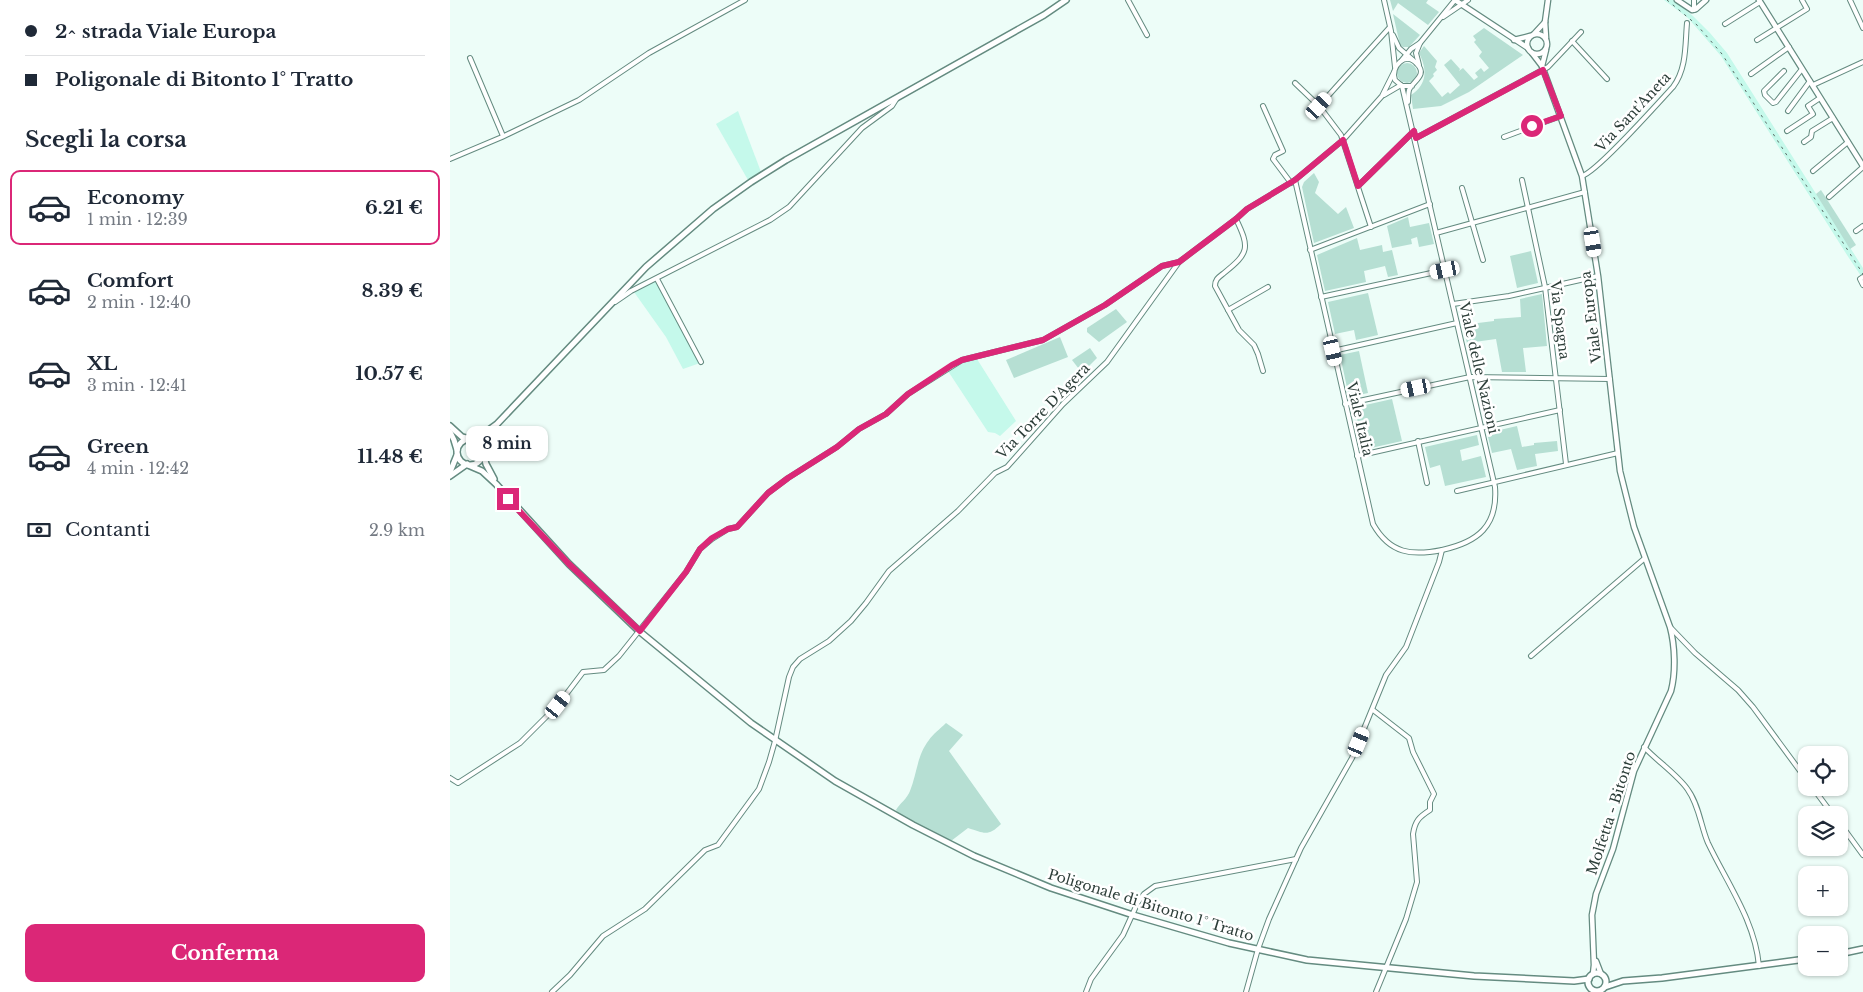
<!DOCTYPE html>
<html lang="it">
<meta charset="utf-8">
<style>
body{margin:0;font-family:"Libre Baskerville",serif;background:#f6f6f7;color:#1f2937;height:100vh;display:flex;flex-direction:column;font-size:19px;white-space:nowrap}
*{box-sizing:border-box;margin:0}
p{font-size:16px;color:#747a83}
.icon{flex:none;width:28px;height:28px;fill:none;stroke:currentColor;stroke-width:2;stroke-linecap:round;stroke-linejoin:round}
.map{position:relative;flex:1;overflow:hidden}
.side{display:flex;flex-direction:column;background:#fff;width:450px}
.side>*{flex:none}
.guide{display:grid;align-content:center;height:110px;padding:0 25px;background:#fff}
.controls{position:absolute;left:1348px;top:746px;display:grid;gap:10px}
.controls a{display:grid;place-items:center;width:50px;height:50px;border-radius:10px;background:#fff;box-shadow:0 1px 4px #0004;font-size:25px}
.end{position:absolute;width:22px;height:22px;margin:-11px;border:6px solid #db2777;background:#fff;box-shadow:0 0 0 2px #fff}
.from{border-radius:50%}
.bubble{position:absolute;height:35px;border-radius:10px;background:#fff;box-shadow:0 1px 4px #0004;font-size:16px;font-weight:700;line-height:35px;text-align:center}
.car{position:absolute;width:15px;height:30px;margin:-15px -8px;border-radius:6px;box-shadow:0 0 4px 1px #0007;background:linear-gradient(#fff 24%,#345 0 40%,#fff 0 76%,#345 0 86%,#fff 0)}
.guide b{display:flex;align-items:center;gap:18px;height:48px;font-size:19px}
.guide b+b{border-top:1px solid #e0e1e3}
.guide i{width:12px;height:12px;background:#1f2937}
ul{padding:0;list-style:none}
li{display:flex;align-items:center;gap:15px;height:75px;margin:0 10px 8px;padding:0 15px;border:2px solid transparent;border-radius:10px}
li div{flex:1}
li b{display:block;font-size:19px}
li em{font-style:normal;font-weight:700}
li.selected{border-color:#db2777}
li>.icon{width:45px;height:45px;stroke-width:1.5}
h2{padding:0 25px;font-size:22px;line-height:60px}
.pay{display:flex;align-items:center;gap:12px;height:55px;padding:0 25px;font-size:19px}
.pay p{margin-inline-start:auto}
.button{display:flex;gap:10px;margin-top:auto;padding:10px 25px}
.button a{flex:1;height:58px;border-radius:10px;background:#db2777;color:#fff;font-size:20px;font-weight:700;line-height:58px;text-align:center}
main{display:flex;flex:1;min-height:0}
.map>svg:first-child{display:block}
</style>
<main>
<section class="side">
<div class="guide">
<b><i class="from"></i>2^ strada Viale Europa</b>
<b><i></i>Poligonale di Bitonto 1° Tratto</b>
</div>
<h2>Scegli la corsa</h2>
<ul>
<li class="selected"><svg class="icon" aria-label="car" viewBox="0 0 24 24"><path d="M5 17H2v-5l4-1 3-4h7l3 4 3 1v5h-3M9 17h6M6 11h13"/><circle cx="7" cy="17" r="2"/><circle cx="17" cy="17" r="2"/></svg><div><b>Economy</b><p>1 min · 12:39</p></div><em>6.21 €</em></li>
<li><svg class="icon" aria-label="car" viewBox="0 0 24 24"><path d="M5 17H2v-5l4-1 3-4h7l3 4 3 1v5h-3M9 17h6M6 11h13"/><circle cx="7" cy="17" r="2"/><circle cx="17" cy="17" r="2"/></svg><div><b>Comfort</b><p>2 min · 12:40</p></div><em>8.39 €</em></li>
<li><svg class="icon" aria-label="car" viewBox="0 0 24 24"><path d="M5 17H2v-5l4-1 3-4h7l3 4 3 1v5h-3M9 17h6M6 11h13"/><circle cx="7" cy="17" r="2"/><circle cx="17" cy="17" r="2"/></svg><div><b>XL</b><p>3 min · 12:41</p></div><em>10.57 €</em></li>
<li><svg class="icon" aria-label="car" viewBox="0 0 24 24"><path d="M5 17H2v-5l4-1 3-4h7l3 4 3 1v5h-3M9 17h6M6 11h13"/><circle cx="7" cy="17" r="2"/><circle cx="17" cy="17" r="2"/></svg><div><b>Green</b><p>4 min · 12:42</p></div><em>11.48 €</em></li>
</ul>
<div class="pay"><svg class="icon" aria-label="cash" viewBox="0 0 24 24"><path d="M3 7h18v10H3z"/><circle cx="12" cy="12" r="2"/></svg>Contanti<p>2.9 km</p></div>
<div class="button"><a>Conferma</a></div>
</section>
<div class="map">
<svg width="1413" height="992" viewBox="0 0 1413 992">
<rect width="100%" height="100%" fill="#edfdf8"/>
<g fill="#c5f9eb">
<path d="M1214 0H1223L1243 16 1260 33 1277 53 1413 268V275L1411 276 1397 255 1271 56 1238 18Z"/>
<path d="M288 111 311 172 298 180 266 124Z"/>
<path d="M206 281 250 363 233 369 216 337 184 292Z"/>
<path d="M527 359 566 421 550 436 545 433 538 432 498 371 514 362Z"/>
</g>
<g fill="#b6dfd3">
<path d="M940 0H978L976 3 989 12 978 25 948 3 943 11Z"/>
<path d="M943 14 970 35 959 47H953L950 45Z"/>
<path d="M1034 28 1073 55 1019 92 991 106 963 109 961 95C978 84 977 69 969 53L974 46 987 61 985 67 987 70 983 74 984 76 979 81 992 97 998 92 1000 94 1010 85 994 65 1001 59 1010 69 1009 71 1013 68 1024 80 1028 77 1025 73 1031 68 1034 72 1039 68 1029 56 1032 52 1024 42 1026 40 1023 36Z"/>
<circle cx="957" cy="73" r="10"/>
<path d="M864 173 869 182 865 193 888 214 896 207 904 228 864 243 852 187 854 182Z"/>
<path d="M1371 190 1406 245 1400 249 1366 194Z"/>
<path d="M958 217 960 227 979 223 984 244 969 247 967 237 961 239 962 244 942 248 937 226Z"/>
<path d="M907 238 910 250 932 245 933 252 942 250 948 275 938 277 935 266 914 271 916 282 875 291 867 255Z"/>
<path d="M1081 251 1088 283 1067 288 1060 256Z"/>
<path d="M918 293 928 335 906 340 904 330 885 334 878 302Z"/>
<path d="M1092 294 1097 346 1073 348 1076 372H1052L1046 339 1017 343 1012 325 1044 321V319L1071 317 1070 299Z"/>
<path d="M666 309 677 322 649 342 637 332V328Z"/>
<path d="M610 337 618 357 564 378 556 360Z"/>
<path d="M640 348 647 358 632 373 622 360Z"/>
<path d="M909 351 918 393 899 397 890 355Z"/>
<path d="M942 399 952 441 912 450 902 408Z"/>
<path d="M1067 426 1072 447 1084 445V443L1107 441 1108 451 1085 454 1087 466 1067 470 1061 449 1042 453 1037 433Z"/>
<path d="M1027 435 1029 445 1010 450 1012 461 1031 456 1036 477 995 486 990 465 980 468 975 447Z"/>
<path d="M496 723 513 735 499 751 551 824C538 837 534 833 518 828L501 841 449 814 446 810C450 803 457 799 460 791 467 774 467 755 479 740 483 734 490 729 496 723Z"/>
</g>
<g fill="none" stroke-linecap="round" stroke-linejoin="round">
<defs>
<g id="minor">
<path d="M678 0 697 35"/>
<path d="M934 0 941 31 945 67"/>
<path d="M1400 0 1413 28"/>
<path d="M1244 10V0"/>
<path d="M993 17 1018 0"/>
<path d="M1275 24 1310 2"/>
<path d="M943 35 949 48 963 60"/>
<path d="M1307 40 1357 9 1352 0"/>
<path d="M1122 41 1157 79"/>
<path d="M20 58 53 136"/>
<path d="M952 60 961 49 970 43 1005 0"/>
<path d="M969 65 966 53 970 43"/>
<path d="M1334 71 1314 91 1315 95 1323 103 1326 102 1352 69"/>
<path d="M1301 74 1339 47"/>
<path d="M845 83 869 106 891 135 921 227"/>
<path d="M1363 85 1413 62"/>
<path d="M934 95 951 85"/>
<path d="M958 102C958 98 958 94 959 90 963 81 978 75 967 64 956 51 940 66 945 80L952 86H962"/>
<path d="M813 106 833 151 825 155 823 159 841 183"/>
<path d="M869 106 940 27"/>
<path d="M1338 111 1360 81"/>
<path d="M1337 131 1363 114 1358 106 1370 98"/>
<path d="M1054 137 1111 116"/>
<path d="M966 138 1098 67 1131 32"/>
<path d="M1354 142 1361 137 1362 131 1383 118"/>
<path d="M0 159 52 137 129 100 199 53 295 0"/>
<path d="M1363 171 1398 142"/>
<path d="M1132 176C1147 172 1208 103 1223 87 1237 68 1235 45 1237 23"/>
<path d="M845 180 923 524C940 554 962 556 992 550 1028 542 1048 526 1045 487L952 86"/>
<path d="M1072 180 1095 287 1116 464"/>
<path d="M908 186 964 131"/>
<path d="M1012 188 1033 260"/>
<path d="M1379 197 1413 167"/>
<path d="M786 219C800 248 799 253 774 273 769 277 765 279 765 286L789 330 804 345 808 354 813 371"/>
<path d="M1406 231 1413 226"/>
<path d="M986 233 1135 192"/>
<path d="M860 250 980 204"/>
<path d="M1413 277 1410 279 1413 285"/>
<path d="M207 279 251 362"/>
<path d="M871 297 995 270"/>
<path d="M165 302 181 291 320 220 339 207 412 128 442 106 447 98"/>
<path d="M1003 304 1059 296 1148 276"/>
<path d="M778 310 818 287"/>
<path d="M883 351 1007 323"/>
<path d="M895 404 1020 377 1160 379"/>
<path d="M968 441 977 483"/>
<path d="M907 456 1110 410"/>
<path d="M1007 491 1168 453"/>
<path d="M1220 627 1245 653 1288 690 1303 707 1356 779"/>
<path d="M1081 656 1195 558"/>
<path d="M923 710 959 738 963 752 984 794 980 802V810C969 817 965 821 963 834L967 882 956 919 926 992"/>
<path d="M1194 747C1207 761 1229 776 1238 790 1249 805 1251 827 1258 843 1277 883 1305 921 1309 966"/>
<path d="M0 778 8 783 70 743 108 705 133 672 154 670 169 656 236 572 250 549 262 539 278 529 287 527 318 493 338 478 387 447 409 429 436 414 458 394 512 360 593 340 655 305 712 266 729 262"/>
<path d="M1363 788 1383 815"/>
<path d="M1389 822 1413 855"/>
<path d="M102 992 120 975 153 936 195 909 255 850 268 845 309 789 319 762 325 741 339 677 343 667 350 659 379 641 401 621 416 603 439 571 508 511 545 473 557 467 613 404 657 362 729 262 786 219 797 209 845 180 893 140 932 96 944 72"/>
<path d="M636 992 641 979 673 935 688 902 694 894 705 886 846 859"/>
<path d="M796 992 808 949 819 919 851 848 902 758 936 675 956 647 989 562 992 550"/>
</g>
<g id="tertiary">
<path d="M1005 0 1078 48"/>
<path d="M1227 0 1242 10 1246 9 1256 0"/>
<path d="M1309 0 1413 166"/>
<circle cx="1087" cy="44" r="10"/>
<path d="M1084 34 1095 22"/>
<path d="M1096 38 1095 22 1098 0"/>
<path d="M1064 40 1080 36"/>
<path d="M1082 53 1092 66 1132 176 1148 276 1170 471 1184 527 1220 627C1225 646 1226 672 1221 691L1184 771 1163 849 1146 894 1142 915 1144 965 1143 974"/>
<path d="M1092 66 1096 50"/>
<path d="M1146 961 1151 974"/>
</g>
<g id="secondary">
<path d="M0 426 12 437 20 439"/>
<path d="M0 432 4 440 7 450"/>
<circle cx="20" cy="452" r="13"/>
<path d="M25 440 47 424 196 267 263 209 301 182 336 160 594 15 616 0"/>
<path d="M33 449 45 428"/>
<path d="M33 452 36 464 44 479"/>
<path d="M18 465 32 471 46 484 119 564 189 631 301 723 385 781 463 825 524 856 601 888 683 915 779 943 857 960 1024 976 1124 981 1139 979"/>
<path d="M0 472 7 455"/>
<path d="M0 476 17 464"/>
<path d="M1389 954 1413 949"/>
<circle cx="1147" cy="982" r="9"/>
<path d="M1155 987 1173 981 1212 978 1356 959"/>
</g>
</defs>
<use href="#minor" stroke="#648b80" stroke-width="6"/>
<use href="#tertiary" stroke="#648b80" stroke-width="7"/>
<use href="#secondary" stroke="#648b80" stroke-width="8"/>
<use href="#minor" stroke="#fff" stroke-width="4"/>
<use href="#tertiary" stroke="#fff" stroke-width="4.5"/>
<use href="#secondary" stroke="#fff" stroke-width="5"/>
<path stroke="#576863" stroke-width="1" stroke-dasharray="2.5 5" stroke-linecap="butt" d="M1217 0 1247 25 1272 54 1413 274"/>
</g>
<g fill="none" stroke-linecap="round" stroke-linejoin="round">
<path stroke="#db2777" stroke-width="6" d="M58 499 119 564 190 631 236 572 250 549 262 538 278 529 287 527 318 493 338 478 387 447 409 429 436 414 458 394 502 365 512 360 593 340 655 305 712 266 729 262 786 219 797 209 845 180 893 140 908 186 964 131 966 138 1093 70 1111 116 1082 126"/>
</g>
<g text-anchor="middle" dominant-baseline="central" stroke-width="5" stroke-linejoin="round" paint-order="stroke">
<g font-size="14" fill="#2d3e39" stroke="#fff">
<text transform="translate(1183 112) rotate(-47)">Via Sant'Aneta</text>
<text transform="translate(1141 317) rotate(-97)">Viale Europa</text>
<text transform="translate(1110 320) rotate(83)">Via Spagna</text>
<text transform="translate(1029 368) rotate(77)">Viale delle Nazioni</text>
<text transform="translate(593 411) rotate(-46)">Via Torre D'Agera</text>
<text transform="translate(910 419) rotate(77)">Viale Italia</text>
<text transform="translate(1161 813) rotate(-72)">Molfetta - Bitonto</text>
<text transform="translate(701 905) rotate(17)">Poligonale di Bitonto 1° Tratto</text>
</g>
</g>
</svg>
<div class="controls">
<a><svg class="icon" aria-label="locate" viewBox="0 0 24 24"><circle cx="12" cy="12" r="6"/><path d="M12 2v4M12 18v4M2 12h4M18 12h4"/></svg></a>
<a><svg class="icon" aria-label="layers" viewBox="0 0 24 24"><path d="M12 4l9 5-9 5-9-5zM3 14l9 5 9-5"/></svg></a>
<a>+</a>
<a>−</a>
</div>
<i class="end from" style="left:1082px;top:126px"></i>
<i class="end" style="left:58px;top:499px"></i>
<div class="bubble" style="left:16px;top:426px;width:82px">8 min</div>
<i class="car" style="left:869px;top:106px;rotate:42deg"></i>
<i class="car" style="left:1143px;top:242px;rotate:171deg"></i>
<i class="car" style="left:995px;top:270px;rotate:258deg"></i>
<i class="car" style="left:883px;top:351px;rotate:167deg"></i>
<i class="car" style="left:966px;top:388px;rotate:258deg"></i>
<i class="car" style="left:108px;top:705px;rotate:38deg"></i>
<i class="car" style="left:909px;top:742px;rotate:23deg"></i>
</div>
</main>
